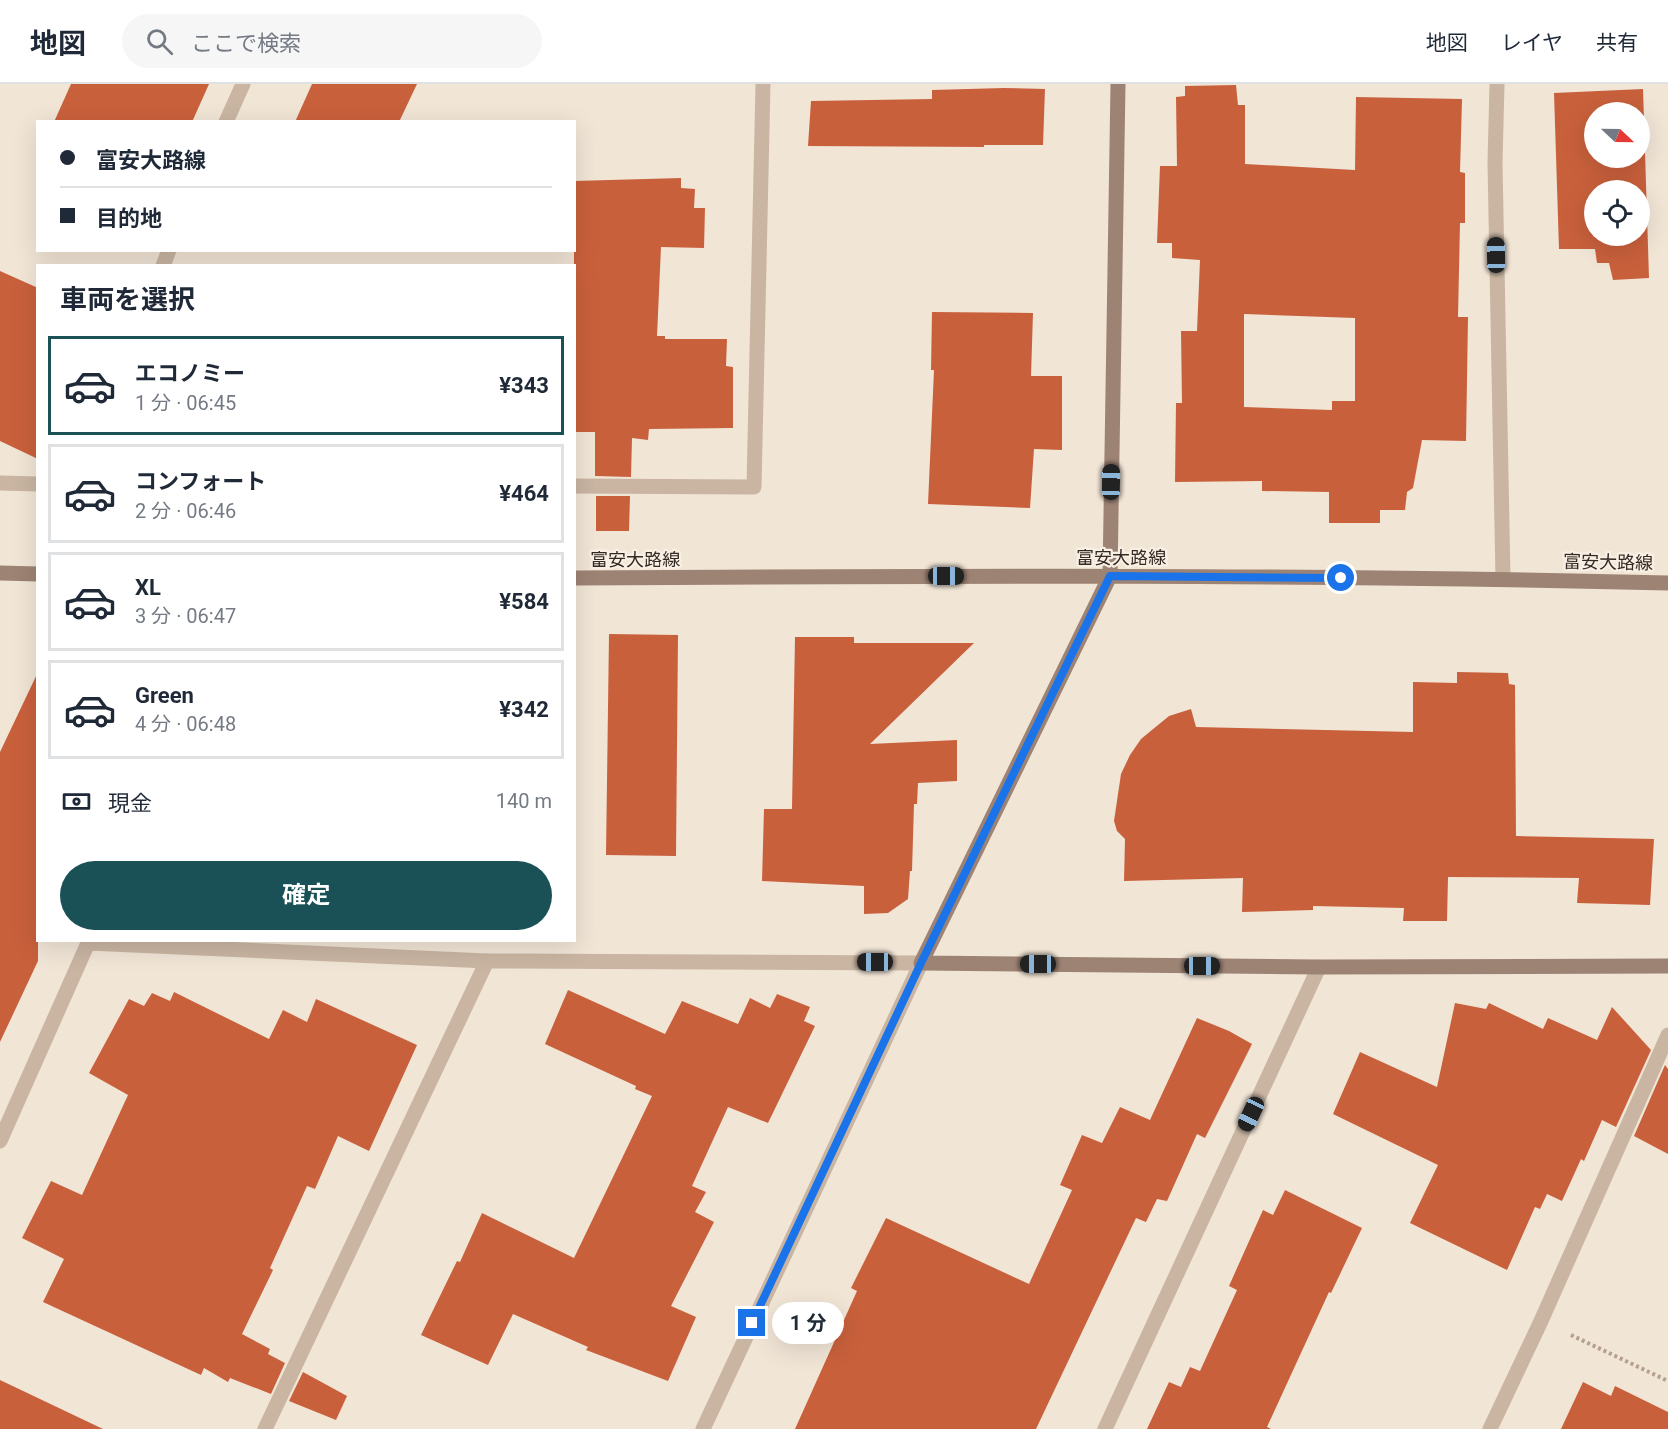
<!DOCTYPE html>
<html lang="ja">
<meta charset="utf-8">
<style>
body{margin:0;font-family:Roboto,"Noto Sans JP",sans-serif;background:#f6f6f7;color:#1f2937;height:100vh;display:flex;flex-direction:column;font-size:22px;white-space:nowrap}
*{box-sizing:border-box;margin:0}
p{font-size:20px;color:#747a83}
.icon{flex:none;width:33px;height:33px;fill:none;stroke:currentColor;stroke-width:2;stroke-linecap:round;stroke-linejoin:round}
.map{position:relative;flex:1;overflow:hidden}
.panel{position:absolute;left:36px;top:180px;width:540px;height:678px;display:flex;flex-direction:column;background:#fff;border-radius:0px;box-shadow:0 6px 24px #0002}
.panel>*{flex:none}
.guide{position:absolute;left:36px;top:36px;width:540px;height:132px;border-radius:0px;box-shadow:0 6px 24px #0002;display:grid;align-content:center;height:132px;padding:0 24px;background:#fff}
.needle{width:39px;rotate:112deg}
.tools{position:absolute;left:1584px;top:18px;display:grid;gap:12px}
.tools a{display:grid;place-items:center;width:66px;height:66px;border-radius:50%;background:#fff;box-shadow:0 6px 24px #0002;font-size:30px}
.end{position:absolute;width:27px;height:27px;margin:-14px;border:8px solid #1a73e8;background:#fff;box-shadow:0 0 0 3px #fff}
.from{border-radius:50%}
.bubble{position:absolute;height:42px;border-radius:21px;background:#fff;box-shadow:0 6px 24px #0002;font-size:20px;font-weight:700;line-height:42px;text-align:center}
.car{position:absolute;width:18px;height:36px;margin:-18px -9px;border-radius:8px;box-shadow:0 0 4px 2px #0007;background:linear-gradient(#222 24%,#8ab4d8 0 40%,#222 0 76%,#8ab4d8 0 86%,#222 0)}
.guide b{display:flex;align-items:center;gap:21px;height:57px;font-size:22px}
.guide b+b{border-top:2px solid #e0e1e3}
.guide i{width:15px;height:15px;background:#1f2937}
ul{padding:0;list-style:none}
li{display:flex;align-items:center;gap:18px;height:99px;margin:0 12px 9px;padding:0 12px;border:3px solid #e0e1e3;border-radius:0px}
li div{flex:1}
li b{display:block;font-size:22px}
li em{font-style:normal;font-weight:700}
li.active{border-color:#1a5156}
li>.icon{width:54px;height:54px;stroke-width:1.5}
h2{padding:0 24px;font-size:27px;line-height:72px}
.pay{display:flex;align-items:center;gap:15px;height:66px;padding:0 24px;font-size:22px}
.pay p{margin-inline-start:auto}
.primary-button{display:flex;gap:12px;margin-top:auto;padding:12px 24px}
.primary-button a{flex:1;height:69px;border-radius:36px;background:#1a5156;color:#fff;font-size:24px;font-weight:700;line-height:69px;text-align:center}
header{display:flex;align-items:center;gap:36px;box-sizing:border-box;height:84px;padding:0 30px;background:#fff;border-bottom:2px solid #e0e1e3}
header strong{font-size:28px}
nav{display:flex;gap:33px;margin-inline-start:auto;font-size:21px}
.search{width:420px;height:54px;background:#f6f6f7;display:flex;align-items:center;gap:15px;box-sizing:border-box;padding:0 21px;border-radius:33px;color:#747a83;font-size:22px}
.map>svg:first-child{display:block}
</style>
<header>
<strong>地図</strong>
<div class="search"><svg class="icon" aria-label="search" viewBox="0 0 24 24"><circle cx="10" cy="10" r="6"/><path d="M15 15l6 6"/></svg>ここで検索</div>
<nav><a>地図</a><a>レイヤ</a><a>共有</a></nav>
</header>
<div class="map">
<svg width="1668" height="1345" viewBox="0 0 1668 1345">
<rect width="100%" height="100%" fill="#f1e5d6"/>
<g fill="#c9603c" fill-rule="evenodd">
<path d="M71 0H209L192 38H54Z"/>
<path d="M312 0H417L399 38H295Z"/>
<path d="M1236 1 1238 21H1245V80L1355 86 1356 13 1462 15 1460 88 1465 89V139H1460L1458 233H1468L1466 357 1422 356 1413 404 1407 408 1405 426H1380V439H1329V408L1262 407V397L1175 398 1176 319H1182L1181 247H1197L1200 176 1172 174V159H1157L1160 82H1177L1176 13 1185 12V2ZM1244 230 1355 234V317H1332V326L1244 323Z"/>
<path d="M1004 4 1045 5 1043 61H984V63L808 62 811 17 932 15V6Z"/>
<path d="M1643 5 1649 194 1613 196 1609 179H1597L1595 165H1559L1554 9ZM1594 28H1640V74H1594ZM1594 106H1640V152H1594Z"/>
<path d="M681 94V104L695 105 694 124H705L704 164 661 163 657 252H665V255H727L726 282 733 283V344L649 345 648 356 632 354 631 393 595 392V348H574V97Z"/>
<path d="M0 187 38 204V375L0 357Z"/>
<path d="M932 228 1033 229 1031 292H1062V366L1034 365 1030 424 928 420 934 286H931Z"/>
<path d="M596 412H630L629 447H596Z"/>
<path d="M609 550 678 551 676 772 606 771Z"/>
<path d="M795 553H854V559H974L870 660 957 656V697L918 699 917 720H914L912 787H910L908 815 888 829 864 830V802L762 797 764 725H792Z"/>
<path d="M38 588V877L0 958V668Z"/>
<path d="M1457 588 1508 589 1509 600 1515 601 1516 752 1654 755 1650 821 1577 819 1579 794 1448 793 1447 837H1403L1404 824 1313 822V826L1242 828 1243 794 1124 797 1125 755 1117 747 1114 737 1121 690 1130 671 1141 655 1169 632 1191 625 1196 643 1413 648V598L1457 599Z"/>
<path d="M568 906 665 950 682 917 738 940 750 914 770 924 777 910 810 923 804 937 815 942 768 1039 728 1023 692 1102 706 1108 695 1128 714 1138 671 1222 696 1233 668 1297 586 1266 588 1263 513 1230 488 1281 421 1251 457 1177 460 1178 482 1129 574 1174 652 1012 635 1005 636 1002 545 960Z"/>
<path d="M174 908 269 955 283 926 307 938 316 915 417 961 369 1067 338 1052 315 1105 307 1102 270 1184 273 1186 242 1250 270 1265 268 1270 285 1279 271 1310 230 1294 228 1298 204 1284 201 1291 43 1218 64 1175 22 1154 51 1097 82 1111 128 1011 89 989 129 915 144 922 152 909 170 917Z"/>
<path d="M1455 919 1486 925 1489 919 1543 945 1548 934 1597 956 1612 923 1651 966 1616 1043 1602 1036 1584 1077 1581 1075 1562 1117 1547 1110 1540 1125 1535 1123 1507 1186 1410 1139 1438 1081 1333 1030 1360 968 1437 1003Z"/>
<path d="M1197 934 1229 947 1252 960 1205 1054 1197 1050 1167 1117 1157 1115 1146 1138 1136 1134 1036 1345H795L857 1207 851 1204 886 1134 1029 1200 1072 1106 1060 1101 1082 1051 1102 1059 1120 1023 1150 1036Z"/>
<path d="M1665 981 1668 985V1070L1634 1052Z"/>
<path d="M1285 1106 1362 1144 1331 1209 1329 1208 1267 1343 1271 1345H1147L1169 1298 1181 1303 1190 1283 1200 1287 1237 1206 1229 1202 1263 1126 1273 1131Z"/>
<path d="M303 1288 347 1312 336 1336 289 1317Z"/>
<path d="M0 1296 103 1345H0Z"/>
<path d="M1583 1298 1611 1312 1615 1302 1668 1328V1345H1561Z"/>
</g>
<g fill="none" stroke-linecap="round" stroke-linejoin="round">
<path stroke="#b59f8d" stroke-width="4" stroke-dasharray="3 3" stroke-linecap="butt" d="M1571 1251 1668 1297"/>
<path stroke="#c9b5a2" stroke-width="15" d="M1490 1345 1541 1237 1668 951"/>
<g stroke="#c9b5a2" stroke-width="15">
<path d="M1497 0 1495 79 1503 495"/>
<path d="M226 38 243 0"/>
<path d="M163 182 169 166"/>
<path d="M0 399 38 400"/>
<path d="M574 402 754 403 763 0"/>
<path d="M0 1057 88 859 487 877 921 879 703 1345"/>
<path d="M265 1345 487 877"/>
<path d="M1105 1345 1319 883"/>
</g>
<g stroke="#9d8374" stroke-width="15">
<path d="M1118 0 1110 492 921 879 1319 883 1668 882"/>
<path d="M0 489 38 490"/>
<path d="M574 494C939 492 1304 490 1668 499"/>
</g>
</g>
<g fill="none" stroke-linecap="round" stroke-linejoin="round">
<path stroke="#1a73e8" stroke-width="8" d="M752 1239 921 879 1110 492 1341 494"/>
</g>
<g text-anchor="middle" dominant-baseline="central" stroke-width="4.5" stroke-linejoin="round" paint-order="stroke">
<g font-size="18" fill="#342a25" stroke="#f9efe3">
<text x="1121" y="473">富安大路線</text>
<text x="635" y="475">富安大路線</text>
<text transform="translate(1608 478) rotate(1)">富安大路線</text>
</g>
</g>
</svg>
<div class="tools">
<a><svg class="needle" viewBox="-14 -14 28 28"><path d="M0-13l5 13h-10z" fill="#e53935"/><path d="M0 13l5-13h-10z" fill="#747a83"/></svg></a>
<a><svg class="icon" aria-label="locate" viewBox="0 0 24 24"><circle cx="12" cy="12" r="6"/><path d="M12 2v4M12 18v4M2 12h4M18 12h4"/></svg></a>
</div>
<i class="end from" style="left:1341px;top:494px"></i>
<i class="end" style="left:752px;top:1239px"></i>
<div class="bubble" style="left:772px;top:1218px;width:72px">1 分</div>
<i class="car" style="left:1496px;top:171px;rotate:359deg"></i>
<i class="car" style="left:1111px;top:398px;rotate:1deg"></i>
<i class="car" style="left:946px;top:492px;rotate:90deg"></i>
<i class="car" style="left:875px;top:878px;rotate:270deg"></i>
<i class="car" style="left:1038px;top:880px;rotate:270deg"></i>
<i class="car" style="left:1202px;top:882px;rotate:90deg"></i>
<i class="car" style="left:1251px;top:1030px;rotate:205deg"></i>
<div class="guide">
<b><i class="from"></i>富安大路線</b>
<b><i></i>目的地</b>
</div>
<section class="panel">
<h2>車両を選択</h2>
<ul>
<li class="active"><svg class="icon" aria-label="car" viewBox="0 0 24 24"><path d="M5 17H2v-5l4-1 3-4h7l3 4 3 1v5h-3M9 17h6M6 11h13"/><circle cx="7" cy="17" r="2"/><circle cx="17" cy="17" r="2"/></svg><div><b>エコノミー</b><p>1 分 · 06:45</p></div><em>¥343</em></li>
<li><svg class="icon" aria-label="car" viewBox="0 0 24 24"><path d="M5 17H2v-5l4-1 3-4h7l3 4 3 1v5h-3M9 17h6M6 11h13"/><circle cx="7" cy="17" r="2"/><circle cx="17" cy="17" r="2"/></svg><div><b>コンフォート</b><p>2 分 · 06:46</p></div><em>¥464</em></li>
<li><svg class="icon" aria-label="car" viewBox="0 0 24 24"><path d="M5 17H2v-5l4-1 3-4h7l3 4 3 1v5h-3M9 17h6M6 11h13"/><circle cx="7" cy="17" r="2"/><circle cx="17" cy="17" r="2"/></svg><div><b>XL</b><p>3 分 · 06:47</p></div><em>¥584</em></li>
<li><svg class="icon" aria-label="car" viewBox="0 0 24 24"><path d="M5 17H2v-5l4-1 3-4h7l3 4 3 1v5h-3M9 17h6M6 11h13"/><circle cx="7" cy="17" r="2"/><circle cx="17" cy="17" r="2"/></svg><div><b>Green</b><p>4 分 · 06:48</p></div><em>¥342</em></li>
</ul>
<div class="pay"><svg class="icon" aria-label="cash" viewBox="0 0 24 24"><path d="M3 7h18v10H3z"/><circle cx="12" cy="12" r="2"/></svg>現金<p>140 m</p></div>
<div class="primary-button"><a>確定</a></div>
</section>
</div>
